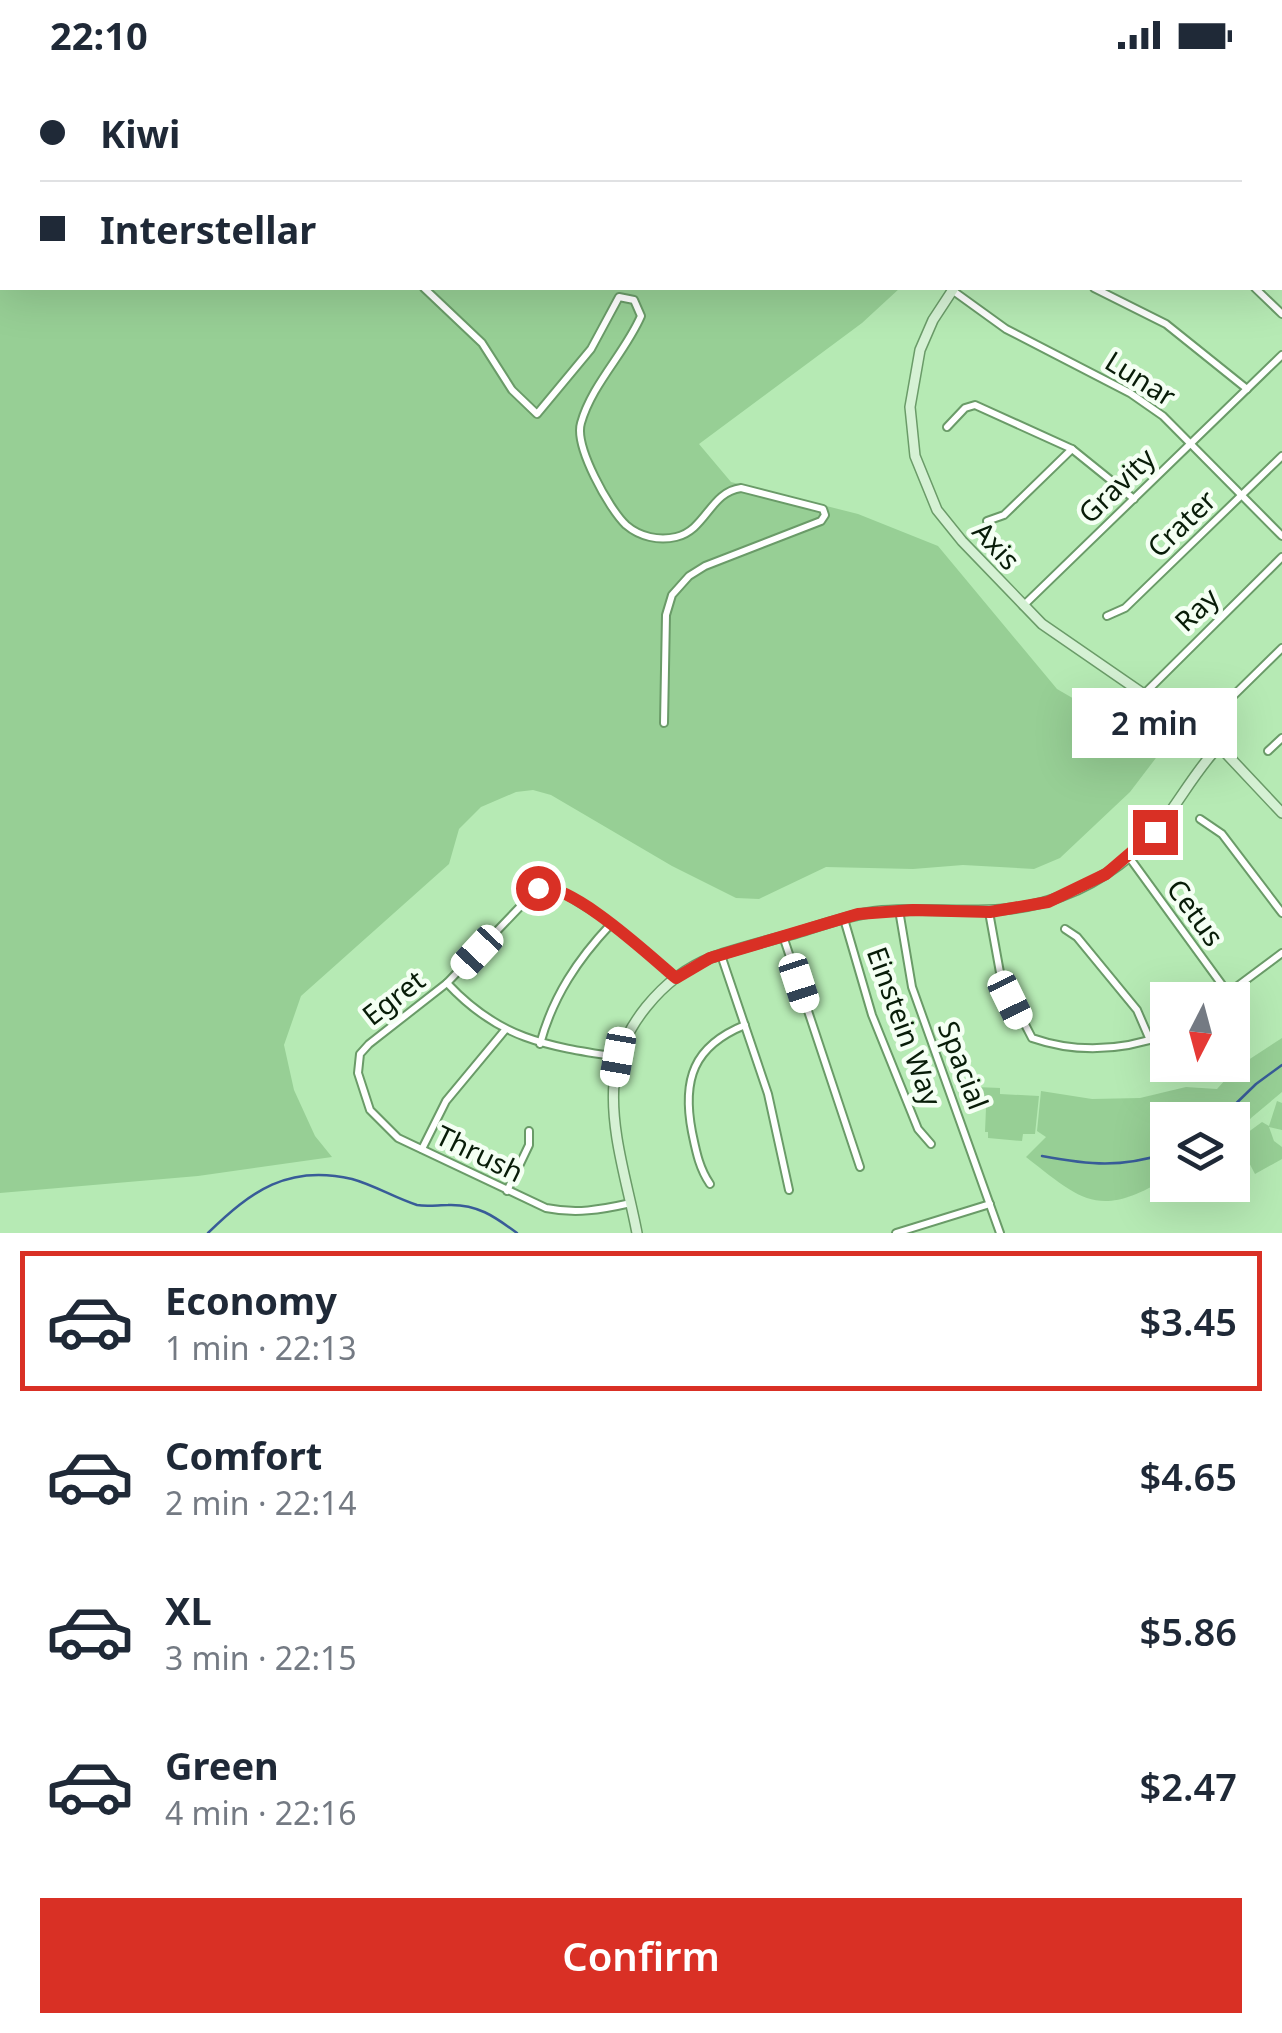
<!DOCTYPE html>
<meta charset="utf-8">
<style>
body{margin:0;font-family:"Noto Sans",sans-serif;background:#f2f2f3;color:#1f2937;height:100vh;display:flex;flex-direction:column;font-size:38px;white-space:nowrap}
*{box-sizing:border-box;margin:0}
p{font-size:32px;color:#747a83}
.icon{flex:none;width:55px;height:55px;fill:none;stroke:currentColor;stroke-width:2;stroke-linecap:round;stroke-linejoin:round}
.map{position:relative;height:1163px;overflow:hidden}
.side{display:flex;flex-direction:column;background:#fff;flex:1}
.side>*{flex:none}
.banner{position:absolute;left:0px;top:0px;width:1282px;height:220px;box-shadow:0 10px 40px #0002;display:grid;align-content:center;height:220px;padding:0 40px;background:#fff}
.needle{width:65px;rotate:186deg}
.fabs{position:absolute;left:1150px;top:912px;display:grid;gap:20px}
.fabs a{display:grid;place-items:center;width:100px;height:100px;border-radius:0px;background:#fff;box-shadow:0 10px 40px #0002;font-size:50px}
.end{position:absolute;width:45px;height:45px;margin:-22px;border:12px solid #d93025;background:#fff;box-shadow:0 0 0 5px #fff}
.from{border-radius:50%}
.bubble{position:absolute;height:70px;border-radius:0px;background:#fff;box-shadow:0 10px 40px #0002;font-size:32px;font-weight:600;line-height:70px;text-align:center}
.car{position:absolute;width:30px;height:60px;margin:-30px -15px;border-radius:12px;box-shadow:0 0 8px 2px #0007;background:linear-gradient(#fff 24%,#345 0 40%,#fff 0 76%,#345 0 86%,#fff 0)}
.banner b{display:flex;align-items:center;gap:35px;height:95px;font-size:38px}
.banner b+b{border-top:2px solid #e0e1e3}
.banner i{width:25px;height:25px;background:#1f2937}
ul{padding:18px 0 0;list-style:none}
li{display:flex;align-items:center;gap:30px;height:140px;margin:0 20px 15px;padding:0 20px;border:5px solid transparent;border-radius:0px}
li div{flex:1}
li b{display:block;font-size:38px}
li em{font-style:normal;font-weight:600}
li.selected{border-color:#d93025}
li>.icon{width:90px;height:90px;stroke-width:1.5}
.action{display:flex;gap:20px;margin-top:auto;padding:20px 40px}
.action a{flex:1;height:115px;border-radius:0px;background:#d93025;color:#fff;font-size:40px;font-weight:600;line-height:115px;text-align:center}
.status{display:flex;justify-content:space-between;align-items:center;height:70px;padding:0 50px;background:#fff;direction:ltr}
.status svg{height:28px;fill:currentColor}
.map>svg:first-child{display:block}
</style>
<div class="status"><b>22:10</b><svg viewBox="0 0 49 12"><path d="M0 12V9h3v3zM5 12V6h3v6zM10 12V3h3v9zM15 12V0h3v12zM26 1h20v11H26zM47 4h2v5h-2z"/></svg></div>
<div class="map">
<svg width="1282" height="1163" viewBox="0 0 1282 1163">
<rect width="100%" height="100%" fill="#b6eab4"/>
<g fill="#97cf95">
<path d="M0 0H1037L1039 2H2V218H900L862 253 699 374 731 412 858 444 938 476 1057 619 1162 680 1130 722 1060 788 1034 799 963 795 913 799 826 797 759 829 736 828 672 796 551 725 533 720 516 722 481 737 459 759 449 794 301 926 284 975 294 1020 315 1066 332 1087 198 1106 0 1123Z"/>
<path d="M1282 968V1022L1251 1048 1233 1070 1232 1050H1168L1167 1108C1099 1149 1082 1131 1026 1087L1046 1067 1037 1061 1041 1021 1092 1029 1140 1028 1186 1017 1217 1019 1236 998Z"/>
<path d="M976 1017 1000 1018V1024L1039 1026 1035 1064H1023L1022 1071 988 1068V1062H985L986 1038 975 1037Z"/>
<path d="M1277 1031 1282 1033V1060L1269 1057 1274 1071 1282 1077V1089L1255 1104 1246 1087 1236 1076V1071L1262 1052 1269 1056Z"/>
</g>
<g fill="none" stroke-linecap="round" stroke-linejoin="round">
<g stroke="#385c98" stroke-width="2.5">
<path d="M1219 1050 1256 1014 1282 995"/>
<path d="M1042 1086C1090 1095 1120 1098 1168 1083"/>
<path d="M208 1163C251 1121 288 1094 352 1109 374 1115 395 1128 417 1135 427 1137 438 1135 448 1135 477 1134 494 1146 517 1163"/>
</g>
<defs>
<g id="street">
<path d="M72 2 73 0"/>
<path d="M453 2 454 0"/>
<path d="M0 156 2 150"/>
<path d="M424 218 482 273 512 320 537 344 591 279 619 227 634 230 641 246C625 283 592 314 581 353 574 376 609 439 626 455 640 467 659 471 676 467 706 460 710 422 741 418L823 439 825 445 821 451 705 496 689 506 672 525 666 545 664 653"/>
<path d="M1094 218 1166 254 1247 319"/>
<path d="M1255 218 1282 244"/>
<path d="M952 220 1006 259 1130 323 1163 346 1282 466"/>
<path d="M947 357 965 338 975 335 1072 379 1134 429"/>
<path d="M987 451 1004 445 1072 379"/>
<path d="M1023 536 1282 285"/>
<path d="M1107 546 1125 538 1282 386"/>
<path d="M1144 624 1282 487"/>
<path d="M1224 642 1231 628 1282 578"/>
<path d="M1268 681 1282 668"/>
<path d="M1200 749 1222 764 1282 843"/>
<path d="M1129 787 1228 923"/>
<path d="M899 840 912 917 1000 1163"/>
<path d="M989 842 1001 908 1032 968C1078 984 1122 981 1168 964"/>
<path d="M844 849 872 945 918 1059 931 1074"/>
<path d="M1065 859 1077 867 1137 940 1150 970"/>
<path d="M783 866 860 1097"/>
<path d="M721 885 768 1024 789 1120"/>
<path d="M447 913C499 969 546 976 618 987"/>
<path d="M1219 930 1282 883"/>
<path d="M540 974C553 926 578 889 611 854"/>
<path d="M422 1079 446 1031 505 960"/>
<path d="M710 1114C699 1098 696 1081 692 1062 682 1010 693 976 745 955"/>
<path d="M507 1121 529 1075V1061"/>
<path d="M631 1133C600 1140 576 1144 546 1138L398 1068 370 1040 358 1003 360 984 369 974 447 913 538 818 550 816 557 819 604 848 677 908"/>
<path d="M896 1163 990 1134"/>
</g>
<g id="secondary">
<path d="M954 218 933 250 920 280 910 337 915 386 937 440 962 471 1042 554 1219 676 1282 743"/>
<path d="M637 1163C628 1115 610 1062 614 1013 618 959 663 906 713 887 739 878 766 871 793 864 822 855 851 844 882 841 943 836 1003 850 1062 826 1102 811 1140 783 1165 749 1183 725 1198 698 1219 676"/>
</g>
<g id="primary">
<path d="M1135 0 1137 2"/>
<path d="M1155 0 1157 2"/>
<path d="M1280 128 1282 130"/>
<path d="M1280 149 1282 151"/>
</g>
</defs>
<use href="#street" stroke="#6a9b68" stroke-width="10"/>
<use href="#secondary" stroke="#6a9b68" stroke-width="12"/>
<use href="#primary" stroke="#4d924c" stroke-width="14"/>
<use href="#street" stroke="#fff" stroke-width="6"/>
<use href="#secondary" stroke="#d5f1d4" stroke-width="9"/>
<use href="#primary" stroke="#aae3aa" stroke-width="10"/>
</g>
<g fill="none" stroke-linecap="round" stroke-linejoin="round">
<path stroke="#d93025" stroke-width="12" d="M538 818C570 811 650 886 676 908L710 888 858 844 913 840 990 842 1048 832 1106 804 1155 762"/>
</g>
<g text-anchor="middle" dominant-baseline="central" stroke-width="9" stroke-linejoin="round" paint-order="stroke">
<g font-size="28" fill="#081c08" stroke="#f4fff3">
<text transform="translate(1141 308) rotate(32)">Lunar</text>
<text transform="translate(1116 415) rotate(-44)">Gravity</text>
<text transform="translate(1181 453) rotate(-44)">Crater</text>
<text transform="translate(997 475) rotate(47)">Axis</text>
<text transform="translate(1196 539) rotate(-44)">Ray</text>
<text transform="translate(1196 842) rotate(54)">Cetus</text>
<text transform="translate(393 927) rotate(-38)">Egret</text>
<text transform="translate(905 956) rotate(70)">Einstein Way</text>
<text transform="translate(964 995) rotate(69)">Spacial</text>
<text transform="translate(480 1083) rotate(26)">Thrush</text>
</g>
</g>
</svg>
<div class="fabs">
<a><svg class="needle" viewBox="-14 -14 28 28"><path d="M0-13l5 13h-10z" fill="#e53935"/><path d="M0 13l5-13h-10z" fill="#747a83"/></svg></a>
<a><svg class="icon" aria-label="layers" viewBox="0 0 24 24"><path d="M12 4l9 5-9 5-9-5zM3 14l9 5 9-5"/></svg></a>
</div>
<i class="end from" style="left:538px;top:818px"></i>
<i class="end" style="left:1155px;top:762px"></i>
<div class="bubble" style="left:1072px;top:618px;width:165px">2 min</div>
<i class="car" style="left:477px;top:882px;rotate:223deg"></i>
<i class="car" style="left:799px;top:913px;rotate:162deg"></i>
<i class="car" style="left:1010px;top:930px;rotate:154deg"></i>
<i class="car" style="left:618px;top:987px;rotate:190deg"></i>
<div class="banner">
<b><i class="from"></i>Kiwi</b>
<b><i></i>Interstellar</b>
</div>
</div>
<section class="side">
<ul>
<li class="selected"><svg class="icon" aria-label="car" viewBox="0 0 24 24"><path d="M5 17H2v-5l4-1 3-4h7l3 4 3 1v5h-3M9 17h6M6 11h13"/><circle cx="7" cy="17" r="2"/><circle cx="17" cy="17" r="2"/></svg><div><b>Economy</b><p>1 min · 22:13</p></div><em>$3.45</em></li>
<li><svg class="icon" aria-label="car" viewBox="0 0 24 24"><path d="M5 17H2v-5l4-1 3-4h7l3 4 3 1v5h-3M9 17h6M6 11h13"/><circle cx="7" cy="17" r="2"/><circle cx="17" cy="17" r="2"/></svg><div><b>Comfort</b><p>2 min · 22:14</p></div><em>$4.65</em></li>
<li><svg class="icon" aria-label="car" viewBox="0 0 24 24"><path d="M5 17H2v-5l4-1 3-4h7l3 4 3 1v5h-3M9 17h6M6 11h13"/><circle cx="7" cy="17" r="2"/><circle cx="17" cy="17" r="2"/></svg><div><b>XL</b><p>3 min · 22:15</p></div><em>$5.86</em></li>
<li><svg class="icon" aria-label="car" viewBox="0 0 24 24"><path d="M5 17H2v-5l4-1 3-4h7l3 4 3 1v5h-3M9 17h6M6 11h13"/><circle cx="7" cy="17" r="2"/><circle cx="17" cy="17" r="2"/></svg><div><b>Green</b><p>4 min · 22:16</p></div><em>$2.47</em></li>
</ul>
<div class="action"><a>Confirm</a></div>
</section>
